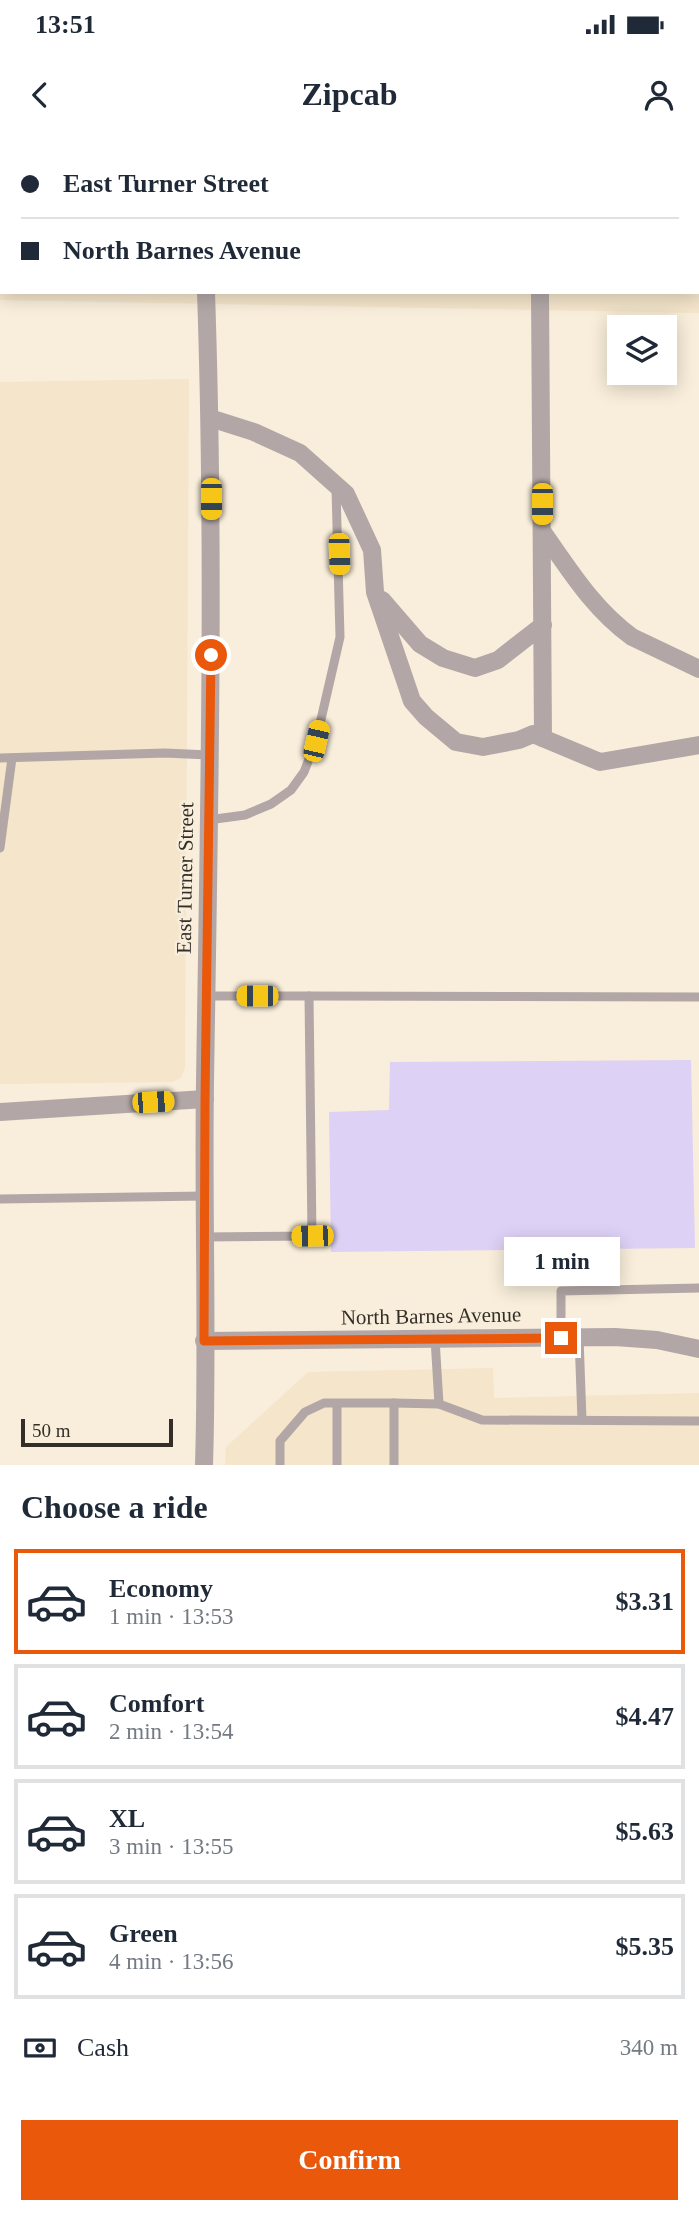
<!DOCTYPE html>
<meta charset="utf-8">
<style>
body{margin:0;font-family:"Times New Roman",serif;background:#f2f2f3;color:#1f2937;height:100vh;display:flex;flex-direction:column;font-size:26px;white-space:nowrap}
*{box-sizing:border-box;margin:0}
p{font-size:23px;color:#747a83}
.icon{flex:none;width:38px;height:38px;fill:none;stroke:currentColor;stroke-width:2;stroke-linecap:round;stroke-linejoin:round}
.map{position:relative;height:1325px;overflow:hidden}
.side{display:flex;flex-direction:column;background:#fff;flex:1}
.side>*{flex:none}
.top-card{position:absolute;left:0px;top:0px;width:700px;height:154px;box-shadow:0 4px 18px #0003;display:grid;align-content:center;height:154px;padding:0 21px;background:#fff}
.controls{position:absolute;left:607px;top:175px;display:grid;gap:14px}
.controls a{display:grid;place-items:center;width:70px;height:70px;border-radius:0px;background:#fff;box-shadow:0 4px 18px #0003;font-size:35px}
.scale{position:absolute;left:21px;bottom:18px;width:152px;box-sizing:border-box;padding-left:7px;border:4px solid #332f28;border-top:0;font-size:19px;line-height:24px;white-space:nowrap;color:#332f28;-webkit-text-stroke:5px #f9eedb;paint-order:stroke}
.end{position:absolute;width:32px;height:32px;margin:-16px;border:9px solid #ea580c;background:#fff;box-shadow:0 0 0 4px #fff}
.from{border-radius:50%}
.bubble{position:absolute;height:49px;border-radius:0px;background:#fff;box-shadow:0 4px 18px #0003;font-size:23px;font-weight:600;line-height:49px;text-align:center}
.car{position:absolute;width:21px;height:42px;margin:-21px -10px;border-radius:9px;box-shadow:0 0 5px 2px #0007;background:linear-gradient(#f5c518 24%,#345 0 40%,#f5c518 0 76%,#345 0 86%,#f5c518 0)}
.top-card b{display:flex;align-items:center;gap:24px;height:66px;font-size:26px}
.top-card b+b{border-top:2px solid #e0e1e3}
.top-card i{width:18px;height:18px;background:#1f2937}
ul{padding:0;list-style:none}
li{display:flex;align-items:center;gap:21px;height:105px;margin:0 14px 10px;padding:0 7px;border:4px solid #e0e1e3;border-radius:0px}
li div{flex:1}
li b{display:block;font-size:26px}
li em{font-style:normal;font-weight:600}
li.active{border-color:#ea580c}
li>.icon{width:63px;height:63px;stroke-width:1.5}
h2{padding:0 21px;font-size:32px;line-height:84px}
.pay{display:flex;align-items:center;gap:18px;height:77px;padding:0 21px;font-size:26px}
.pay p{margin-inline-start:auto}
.action{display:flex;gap:14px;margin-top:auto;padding:14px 21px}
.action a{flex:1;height:80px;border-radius:0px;background:#ea580c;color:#fff;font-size:28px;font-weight:600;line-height:80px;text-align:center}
.status{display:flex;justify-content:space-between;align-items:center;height:49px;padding:0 35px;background:#fff;direction:ltr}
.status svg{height:19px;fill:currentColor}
header{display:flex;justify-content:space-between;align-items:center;height:91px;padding:0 21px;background:#fff;font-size:32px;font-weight:600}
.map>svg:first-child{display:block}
</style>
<div class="status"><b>13:51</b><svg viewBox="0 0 49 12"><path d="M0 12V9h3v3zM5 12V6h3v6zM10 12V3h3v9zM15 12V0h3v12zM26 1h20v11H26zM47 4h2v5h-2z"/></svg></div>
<header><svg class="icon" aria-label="back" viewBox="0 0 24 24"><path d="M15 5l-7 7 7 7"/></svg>Zipcab<svg class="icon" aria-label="person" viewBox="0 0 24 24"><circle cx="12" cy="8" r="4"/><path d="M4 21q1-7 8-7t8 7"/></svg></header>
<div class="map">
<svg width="699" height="1325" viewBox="0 0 699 1325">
<rect width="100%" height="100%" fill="#f9eedb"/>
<g fill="#f4e5cb" fill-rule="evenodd">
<path d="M0 0H699V173L0 160ZM2 2H698V152H2Z"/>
<path d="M189 239 185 928 181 938 172 942 0 944V242Z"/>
<path d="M493 1228 494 1258 699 1253V1325H225L226 1307 308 1232Z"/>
</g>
<path fill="#ddd1f5" d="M691 920 695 1108 331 1112 329 972 389 970 390 922Z"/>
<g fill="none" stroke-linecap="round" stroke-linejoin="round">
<g stroke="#b2a7a6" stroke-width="9">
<path d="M0 618 165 613 209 615"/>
<path d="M208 680 245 675 271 664 291 650 304 632 316 601 340 497 336 349"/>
<path d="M0 708 12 618"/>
<path d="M309 856 699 857"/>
<path d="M0 1059 204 1056"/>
<path d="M204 1097 312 1096 309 856H206"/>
<path d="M579 1197 582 1280"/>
<path d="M561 1198V1151L699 1148"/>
<path d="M394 1263 439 1264 435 1199"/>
<path d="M439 1264 482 1280 699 1281"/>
<path d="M280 1325V1301L305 1272 324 1263H394V1325"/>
<path d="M337 1325V1264"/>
</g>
<g stroke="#b2a7a6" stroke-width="18">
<path d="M538 0V2"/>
<path d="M228 2V0"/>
<path d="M540 152 543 598"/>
<path d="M210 278 254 292 300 313 346 354 372 410 375 452 412 561 426 577 456 602 483 607 519 600 533 594 600 622 699 605"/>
<path d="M542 391C569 429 593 469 632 497L699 529"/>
<path d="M382 460 420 504 443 518 475 528 498 520 543 485"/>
<path d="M0 972 205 959"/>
<path d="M204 1201 615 1197 657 1200 699 1209"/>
<path d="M204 1325C208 1197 203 1070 205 942 209 679 215 415 206 152"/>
</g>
</g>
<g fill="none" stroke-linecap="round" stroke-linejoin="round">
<path stroke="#ea580c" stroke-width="9" d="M211 515 205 960 204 1201 561 1198"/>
</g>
<g text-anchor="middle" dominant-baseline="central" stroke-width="5" stroke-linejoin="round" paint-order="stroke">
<g font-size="21" fill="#332f28" stroke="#f9eedb">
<text transform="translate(185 738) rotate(-89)">East Turner Street</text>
<text transform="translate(431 1176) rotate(-1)">North Barnes Avenue</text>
</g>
</g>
</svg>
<div class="controls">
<a><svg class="icon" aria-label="layers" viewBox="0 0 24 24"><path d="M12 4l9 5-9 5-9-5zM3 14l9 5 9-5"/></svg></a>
</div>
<div class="scale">50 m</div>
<i class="end from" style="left:211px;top:515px"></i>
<i class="end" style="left:561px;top:1198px"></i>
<div class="bubble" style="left:504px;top:1097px;width:116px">1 min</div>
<i class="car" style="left:211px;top:359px;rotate:180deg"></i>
<i class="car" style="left:542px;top:364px;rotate:180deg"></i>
<i class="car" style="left:339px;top:414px;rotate:178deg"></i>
<i class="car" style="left:316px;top:601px;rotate:13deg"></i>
<i class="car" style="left:257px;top:856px;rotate:270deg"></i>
<i class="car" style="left:153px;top:962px;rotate:87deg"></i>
<i class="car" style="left:312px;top:1096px;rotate:269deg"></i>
<div class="top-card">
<b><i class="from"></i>East Turner Street</b>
<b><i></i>North Barnes Avenue</b>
</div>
</div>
<section class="side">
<h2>Choose a ride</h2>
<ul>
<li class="active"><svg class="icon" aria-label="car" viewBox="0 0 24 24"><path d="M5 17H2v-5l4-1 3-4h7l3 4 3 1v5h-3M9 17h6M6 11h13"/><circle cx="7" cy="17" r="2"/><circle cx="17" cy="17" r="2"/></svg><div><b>Economy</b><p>1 min · 13:53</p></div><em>$3.31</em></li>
<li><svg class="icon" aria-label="car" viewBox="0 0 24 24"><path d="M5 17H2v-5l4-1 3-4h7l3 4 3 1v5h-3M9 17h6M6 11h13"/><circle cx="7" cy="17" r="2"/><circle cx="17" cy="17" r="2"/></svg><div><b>Comfort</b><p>2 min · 13:54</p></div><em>$4.47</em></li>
<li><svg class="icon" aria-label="car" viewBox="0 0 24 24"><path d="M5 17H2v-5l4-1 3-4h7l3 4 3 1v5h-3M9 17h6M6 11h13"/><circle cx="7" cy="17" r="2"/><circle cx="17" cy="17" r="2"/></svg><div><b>XL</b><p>3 min · 13:55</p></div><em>$5.63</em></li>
<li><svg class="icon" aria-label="car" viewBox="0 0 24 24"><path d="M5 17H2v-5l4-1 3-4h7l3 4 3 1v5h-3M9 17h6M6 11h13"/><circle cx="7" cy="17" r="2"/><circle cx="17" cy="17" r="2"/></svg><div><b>Green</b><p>4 min · 13:56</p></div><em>$5.35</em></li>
</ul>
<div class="pay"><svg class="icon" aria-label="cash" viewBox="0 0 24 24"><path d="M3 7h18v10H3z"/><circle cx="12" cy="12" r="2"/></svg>Cash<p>340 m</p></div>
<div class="action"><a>Confirm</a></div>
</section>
